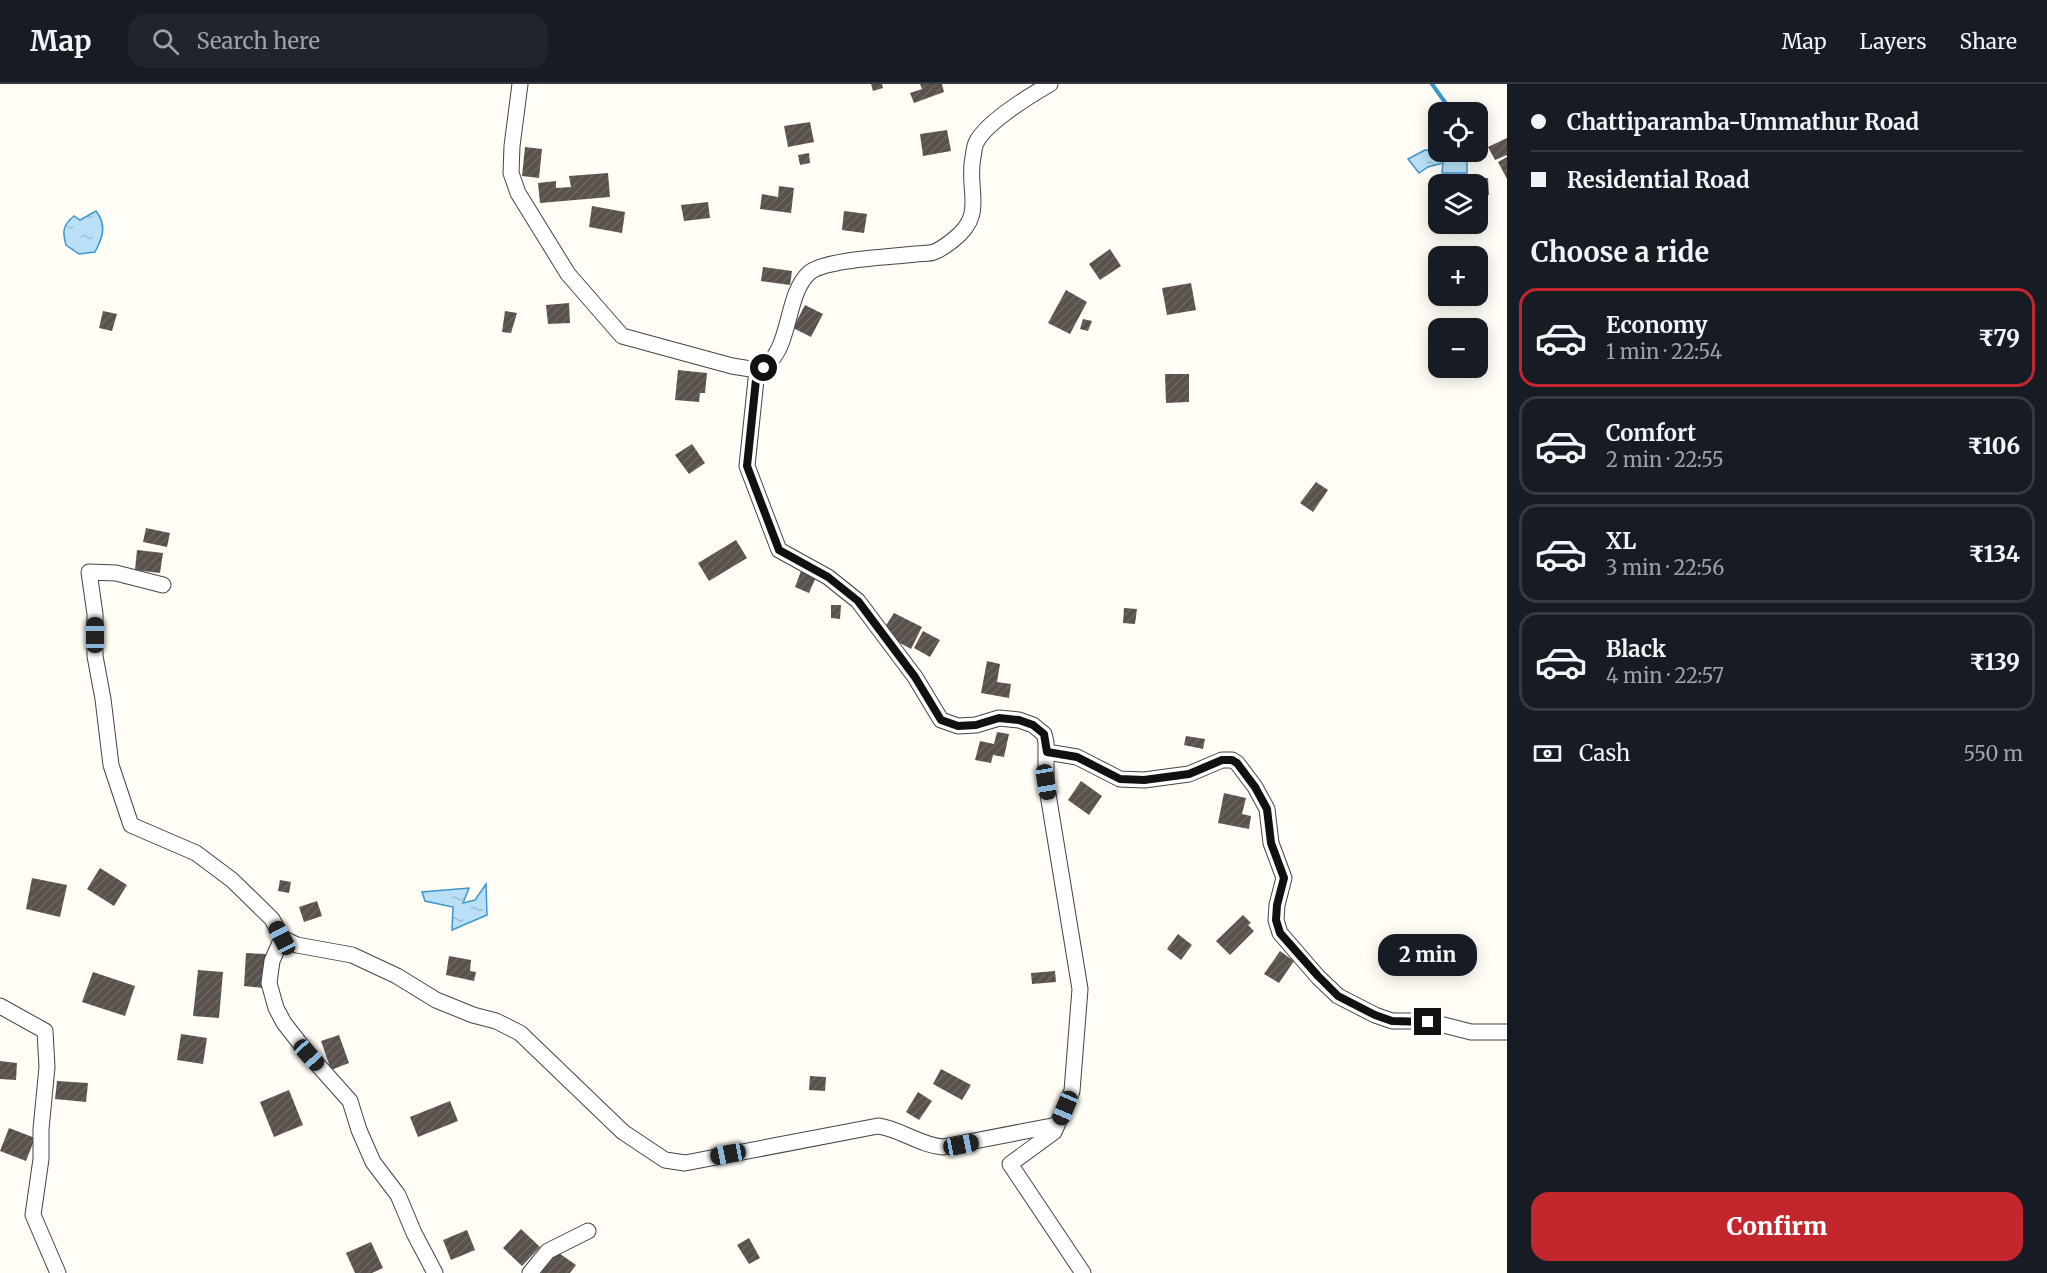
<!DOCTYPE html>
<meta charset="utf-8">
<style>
body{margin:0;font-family:Merriweather,serif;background:#20242c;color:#f1f3f6;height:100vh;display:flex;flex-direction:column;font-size:22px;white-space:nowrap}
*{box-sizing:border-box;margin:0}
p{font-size:20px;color:#9ea1a6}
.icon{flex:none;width:33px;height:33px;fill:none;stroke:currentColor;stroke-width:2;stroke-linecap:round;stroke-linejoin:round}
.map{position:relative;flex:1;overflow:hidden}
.panel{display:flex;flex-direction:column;background:#171b24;width:540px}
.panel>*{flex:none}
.top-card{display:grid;align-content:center;height:132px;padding:0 24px;background:#171b24}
.tools{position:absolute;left:1428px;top:18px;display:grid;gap:12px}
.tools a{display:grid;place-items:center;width:60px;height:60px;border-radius:12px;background:#171b24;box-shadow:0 3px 15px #0003;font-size:30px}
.end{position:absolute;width:27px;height:27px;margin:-14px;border:8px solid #111;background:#fff;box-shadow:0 0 0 3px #fff}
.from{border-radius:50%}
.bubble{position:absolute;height:42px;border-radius:18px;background:#171b24;box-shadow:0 3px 15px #0003;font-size:20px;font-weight:800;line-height:42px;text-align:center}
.car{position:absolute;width:18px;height:36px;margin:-18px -9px;border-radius:8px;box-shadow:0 0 4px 2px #0007;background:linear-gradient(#222 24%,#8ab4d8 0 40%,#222 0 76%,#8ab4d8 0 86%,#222 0)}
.top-card b{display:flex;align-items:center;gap:21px;height:57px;font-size:22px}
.top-card b+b{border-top:2px solid #363941}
.top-card i{width:15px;height:15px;background:#f1f3f6}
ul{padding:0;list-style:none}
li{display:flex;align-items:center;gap:18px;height:99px;margin:0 12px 9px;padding:0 12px;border:3px solid #363941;border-radius:18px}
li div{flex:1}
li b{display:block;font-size:22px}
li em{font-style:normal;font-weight:800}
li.current{border-color:#c4262e}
li>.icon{width:54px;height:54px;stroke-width:1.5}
h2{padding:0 24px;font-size:27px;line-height:72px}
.pay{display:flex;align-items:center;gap:15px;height:66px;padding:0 24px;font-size:22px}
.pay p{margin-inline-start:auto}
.action{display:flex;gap:12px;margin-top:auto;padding:12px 24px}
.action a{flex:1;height:69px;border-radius:18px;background:#c4262e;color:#fff;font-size:24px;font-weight:800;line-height:69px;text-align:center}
header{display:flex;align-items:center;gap:36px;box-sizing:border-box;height:84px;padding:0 30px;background:#171b24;border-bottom:2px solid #363941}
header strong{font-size:28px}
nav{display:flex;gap:33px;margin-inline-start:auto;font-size:21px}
.search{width:420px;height:54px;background:#20242c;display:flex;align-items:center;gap:15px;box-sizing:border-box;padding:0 21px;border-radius:18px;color:#9ea1a6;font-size:22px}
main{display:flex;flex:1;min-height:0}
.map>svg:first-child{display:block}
</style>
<header>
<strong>Map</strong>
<div class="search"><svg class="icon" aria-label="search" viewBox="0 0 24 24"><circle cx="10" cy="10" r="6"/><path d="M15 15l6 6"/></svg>Search here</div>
<nav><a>Map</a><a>Layers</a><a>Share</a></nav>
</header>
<main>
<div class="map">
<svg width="1507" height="1189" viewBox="0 0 1507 1189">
<defs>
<pattern id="water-ripples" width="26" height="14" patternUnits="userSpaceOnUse" patternTransform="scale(1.5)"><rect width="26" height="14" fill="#b9e0f7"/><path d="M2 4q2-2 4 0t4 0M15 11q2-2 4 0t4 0" fill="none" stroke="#9ebfd3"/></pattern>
<pattern id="building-hatch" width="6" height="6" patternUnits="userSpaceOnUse" patternTransform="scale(1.5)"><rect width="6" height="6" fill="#5a524d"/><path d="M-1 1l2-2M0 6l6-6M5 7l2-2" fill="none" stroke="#6d6662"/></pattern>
</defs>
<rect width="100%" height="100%" fill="#fffdf5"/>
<g fill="url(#water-ripples)" stroke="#3f96cf" stroke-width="1.5">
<path d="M1425 66 1467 68V89H1442L1443 79 1428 83 1419 89 1408 75Z"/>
<path d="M96 127C107 141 103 153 95 168L79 170 66 161C62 147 63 141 74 132L80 136Z"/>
<path d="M486 800 487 831 452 846 453 823 425 817 422 808 469 804 463 819 475 816Z"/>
</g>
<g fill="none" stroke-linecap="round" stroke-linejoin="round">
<path stroke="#3f96cf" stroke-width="4" d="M1432 0 1452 28"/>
</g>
<g fill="url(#building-hatch)">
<path d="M871 0H882L883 4 873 7Z"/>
<path d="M920 0H942L944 8 914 19 910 9 922 5Z"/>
<path d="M810 38 814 58 788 63 784 42Z"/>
<path d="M947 46 951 67 923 72 920 50Z"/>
<path d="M1507 54V71L1495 76 1488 63Z"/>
<path d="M525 63 542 65 539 94 522 92Z"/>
<path d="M809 69 810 79 800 81 798 71Z"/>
<path d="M1507 73V95L1498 78Z"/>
<path d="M608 89 610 113 540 119 538 99 556 97V104L571 103 569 92Z"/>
<path d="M1488 94 1489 111 1478 112V100H1466V95Z"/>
<path d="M779 102 794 104 791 129 760 125 762 110 778 113Z"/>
<path d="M708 118 710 134 684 137 681 121Z"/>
<path d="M592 122 625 128 622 149 589 143Z"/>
<path d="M844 127 867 130 864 149 842 146Z"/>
<path d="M1110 165 1121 182 1100 196 1089 180Z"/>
<path d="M763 183 792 187 790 201 761 197Z"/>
<path d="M1191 199 1196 226 1167 231 1162 204Z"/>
<path d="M1066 206 1087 218 1070 250 1048 239Z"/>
<path d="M569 219 570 239 548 240 546 221Z"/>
<path d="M805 221 823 230 811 253 793 244Z"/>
<path d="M103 227 117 230 112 247 99 244Z"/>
<path d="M505 227 517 229 511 249 502 248Z"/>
<path d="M1083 235 1092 237 1088 247 1080 245Z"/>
<path d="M678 286 707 289 705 309H700L699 318 675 316Z"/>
<path d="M1165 290H1189V318L1166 319Z"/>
<path d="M692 360 705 379 689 390 675 371Z"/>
<path d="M1316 398 1328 406 1313 428 1300 419Z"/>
<path d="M146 444 170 449 167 463 143 458Z"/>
<path d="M736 456 747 474 709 497 698 479Z"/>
<path d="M137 466 163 469 160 489 135 486Z"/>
<path d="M801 487 816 493 809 509 795 503Z"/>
<path d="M831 521H841L840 535 831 534Z"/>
<path d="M1124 524 1137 525 1135 540 1123 539Z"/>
<path d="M894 529 922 543 911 565 889 553 885 543Z"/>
<path d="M923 547 940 556 930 573 914 564Z"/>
<path d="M987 577 1000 580 997 598 1011 600 1009 614 981 609Z"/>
<path d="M997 648 1009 650 1004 673 993 671 991 679 975 676 980 657 994 660Z"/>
<path d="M1186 652 1205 655 1203 665 1184 661Z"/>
<path d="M1081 697 1102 712 1089 731 1068 716Z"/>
<path d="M1224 709 1246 714 1242 730 1251 732 1249 745 1218 739Z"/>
<path d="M100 784 127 801 114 822 87 805Z"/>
<path d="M32 794 67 801 60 833 26 825Z"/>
<path d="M280 796 291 798 289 809 278 807Z"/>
<path d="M317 817 322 832 304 838 299 823Z"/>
<path d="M1243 831 1251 839 1248 841 1254 847 1230 871 1216 857Z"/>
<path d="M1178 850 1192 861 1181 876 1167 865Z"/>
<path d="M1280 867 1294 877 1279 899 1264 890Z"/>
<path d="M246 869 266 870 263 904 244 902Z"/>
<path d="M449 872 471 876 470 887 476 888 474 897 446 891Z"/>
<path d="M198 886 223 888 219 934 193 932Z"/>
<path d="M1055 887 1056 898 1032 900 1031 889Z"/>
<path d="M93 888 135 902 125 932 82 918Z"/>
<path d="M181 950 207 954 203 980 177 976Z"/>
<path d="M339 951 349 979 331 986 321 957Z"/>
<path d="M0 977 17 979 16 996 0 995Z"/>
<path d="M941 985 971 1001 962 1016 933 1000Z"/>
<path d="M810 992 826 993 825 1007 809 1006Z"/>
<path d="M57 997 88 999 86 1018 55 1015Z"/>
<path d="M289 1006 303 1041 274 1053 260 1018Z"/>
<path d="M918 1008 932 1017 919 1036 906 1028Z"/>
<path d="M450 1017 458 1037 418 1053 410 1033Z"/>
<path d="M9 1044 35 1054 26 1077 0 1067Z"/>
<path d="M521 1145 540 1163 522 1182 503 1164Z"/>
<path d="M467 1146 475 1166 451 1176 443 1156Z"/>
<path d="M749 1154 760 1174 749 1180 737 1161Z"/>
<path d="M371 1158 383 1184 372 1189H355L346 1169Z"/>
<path d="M553 1165 576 1181 570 1189H542L537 1186Z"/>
</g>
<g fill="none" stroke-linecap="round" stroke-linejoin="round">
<defs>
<g id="street">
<path d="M520 0 512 62 511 89 518 109 568 190 622 252 732 282 757 286 747 382 779 466 828 493 858 517 915 593 941 636 958 642 976 641 999 634 1019 636 1033 641 1044 650 1046 658V698L1080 905 1072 1007 1054 1048 1010 1080 1083 1189"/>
<path d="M757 286C793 273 783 213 809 189 825 175 893 173 916 170 921 169 929 170 934 168 940 166 948 160 953 156 987 130 966 107 973 73 974 69 974 63 976 59 985 39 1031 11 1050 0"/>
<path d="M163 501 116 489 89 488 95 530V572L103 615 111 681 131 741 196 769 232 796 272 835 282 854 272 877 269 899 276 924 284 939 309 971 350 1017 359 1046 373 1078 398 1111 414 1149 435 1189"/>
<path d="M1047 668 1077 673 1120 695 1144 696 1189 690 1222 676H1232L1237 679 1255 703 1267 725 1271 759 1284 794 1277 821 1276 836 1280 849 1318 893 1338 912 1375 931 1392 937H1428L1471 948H1507"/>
<path d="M282 854 297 861 352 871 397 892 436 916 473 931 496 937 520 949 623 1048 665 1076 685 1079 878 1042C901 1045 919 1061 943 1063L1057 1041"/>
<path d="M0 922 45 947 47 983 41 1045V1075L33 1131 58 1189"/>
<path d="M530 1189 548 1167 588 1147"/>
</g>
</defs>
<use href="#street" stroke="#444" stroke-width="17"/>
<use href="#street" stroke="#fff" stroke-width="15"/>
</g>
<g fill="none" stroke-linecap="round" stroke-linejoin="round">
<path stroke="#111" stroke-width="8" d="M764 284 757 286 747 382 779 466 828 493 858 517 915 593 941 636 958 642 976 641 999 634 1019 636 1033 641 1044 650 1047 668 1077 673 1120 695 1144 696 1189 690 1222 676H1232L1237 679 1255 703 1267 725 1271 759 1284 794 1277 821 1276 836 1280 849 1318 892 1338 912 1375 931 1392 937 1428 938"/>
</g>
</svg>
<div class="tools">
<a><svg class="icon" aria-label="locate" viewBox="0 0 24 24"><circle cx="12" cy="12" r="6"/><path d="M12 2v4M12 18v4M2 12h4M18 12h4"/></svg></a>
<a><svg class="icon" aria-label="layers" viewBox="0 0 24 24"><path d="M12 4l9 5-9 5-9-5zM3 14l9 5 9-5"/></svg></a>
<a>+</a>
<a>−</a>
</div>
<i class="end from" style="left:764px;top:284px"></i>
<i class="end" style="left:1428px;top:938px"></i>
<div class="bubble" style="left:1378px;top:850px;width:99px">2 min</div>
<i class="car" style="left:95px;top:551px;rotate:0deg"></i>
<i class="car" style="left:1046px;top:698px;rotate:171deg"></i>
<i class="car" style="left:282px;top:854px;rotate:332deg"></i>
<i class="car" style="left:309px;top:971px;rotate:138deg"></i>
<i class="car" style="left:1065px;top:1024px;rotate:203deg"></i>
<i class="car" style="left:961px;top:1061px;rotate:79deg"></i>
<i class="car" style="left:728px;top:1070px;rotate:259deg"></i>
</div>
<section class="panel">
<div class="top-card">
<b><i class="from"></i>Chattiparamba-Ummathur Road</b>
<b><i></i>Residential Road</b>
</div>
<h2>Choose a ride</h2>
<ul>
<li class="current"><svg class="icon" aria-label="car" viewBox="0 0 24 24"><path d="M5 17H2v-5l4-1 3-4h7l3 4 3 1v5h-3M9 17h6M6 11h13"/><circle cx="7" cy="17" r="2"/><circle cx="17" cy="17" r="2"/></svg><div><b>Economy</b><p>1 min · 22:54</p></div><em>₹79</em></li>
<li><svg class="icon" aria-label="car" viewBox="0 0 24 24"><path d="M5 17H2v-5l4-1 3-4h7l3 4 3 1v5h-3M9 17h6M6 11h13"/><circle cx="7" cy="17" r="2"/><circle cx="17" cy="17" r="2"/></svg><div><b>Comfort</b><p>2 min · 22:55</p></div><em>₹106</em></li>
<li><svg class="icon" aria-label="car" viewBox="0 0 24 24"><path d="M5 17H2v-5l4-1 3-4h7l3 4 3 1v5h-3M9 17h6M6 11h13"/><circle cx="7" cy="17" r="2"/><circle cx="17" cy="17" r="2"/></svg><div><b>XL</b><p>3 min · 22:56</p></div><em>₹134</em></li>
<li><svg class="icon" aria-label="car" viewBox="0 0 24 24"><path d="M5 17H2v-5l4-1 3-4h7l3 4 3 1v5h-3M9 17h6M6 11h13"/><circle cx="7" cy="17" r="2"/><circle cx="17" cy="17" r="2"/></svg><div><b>Black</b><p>4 min · 22:57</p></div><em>₹139</em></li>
</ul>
<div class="pay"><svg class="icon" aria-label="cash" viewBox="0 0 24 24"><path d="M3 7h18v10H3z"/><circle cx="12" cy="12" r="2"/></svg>Cash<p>550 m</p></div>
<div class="action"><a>Confirm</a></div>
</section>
</main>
